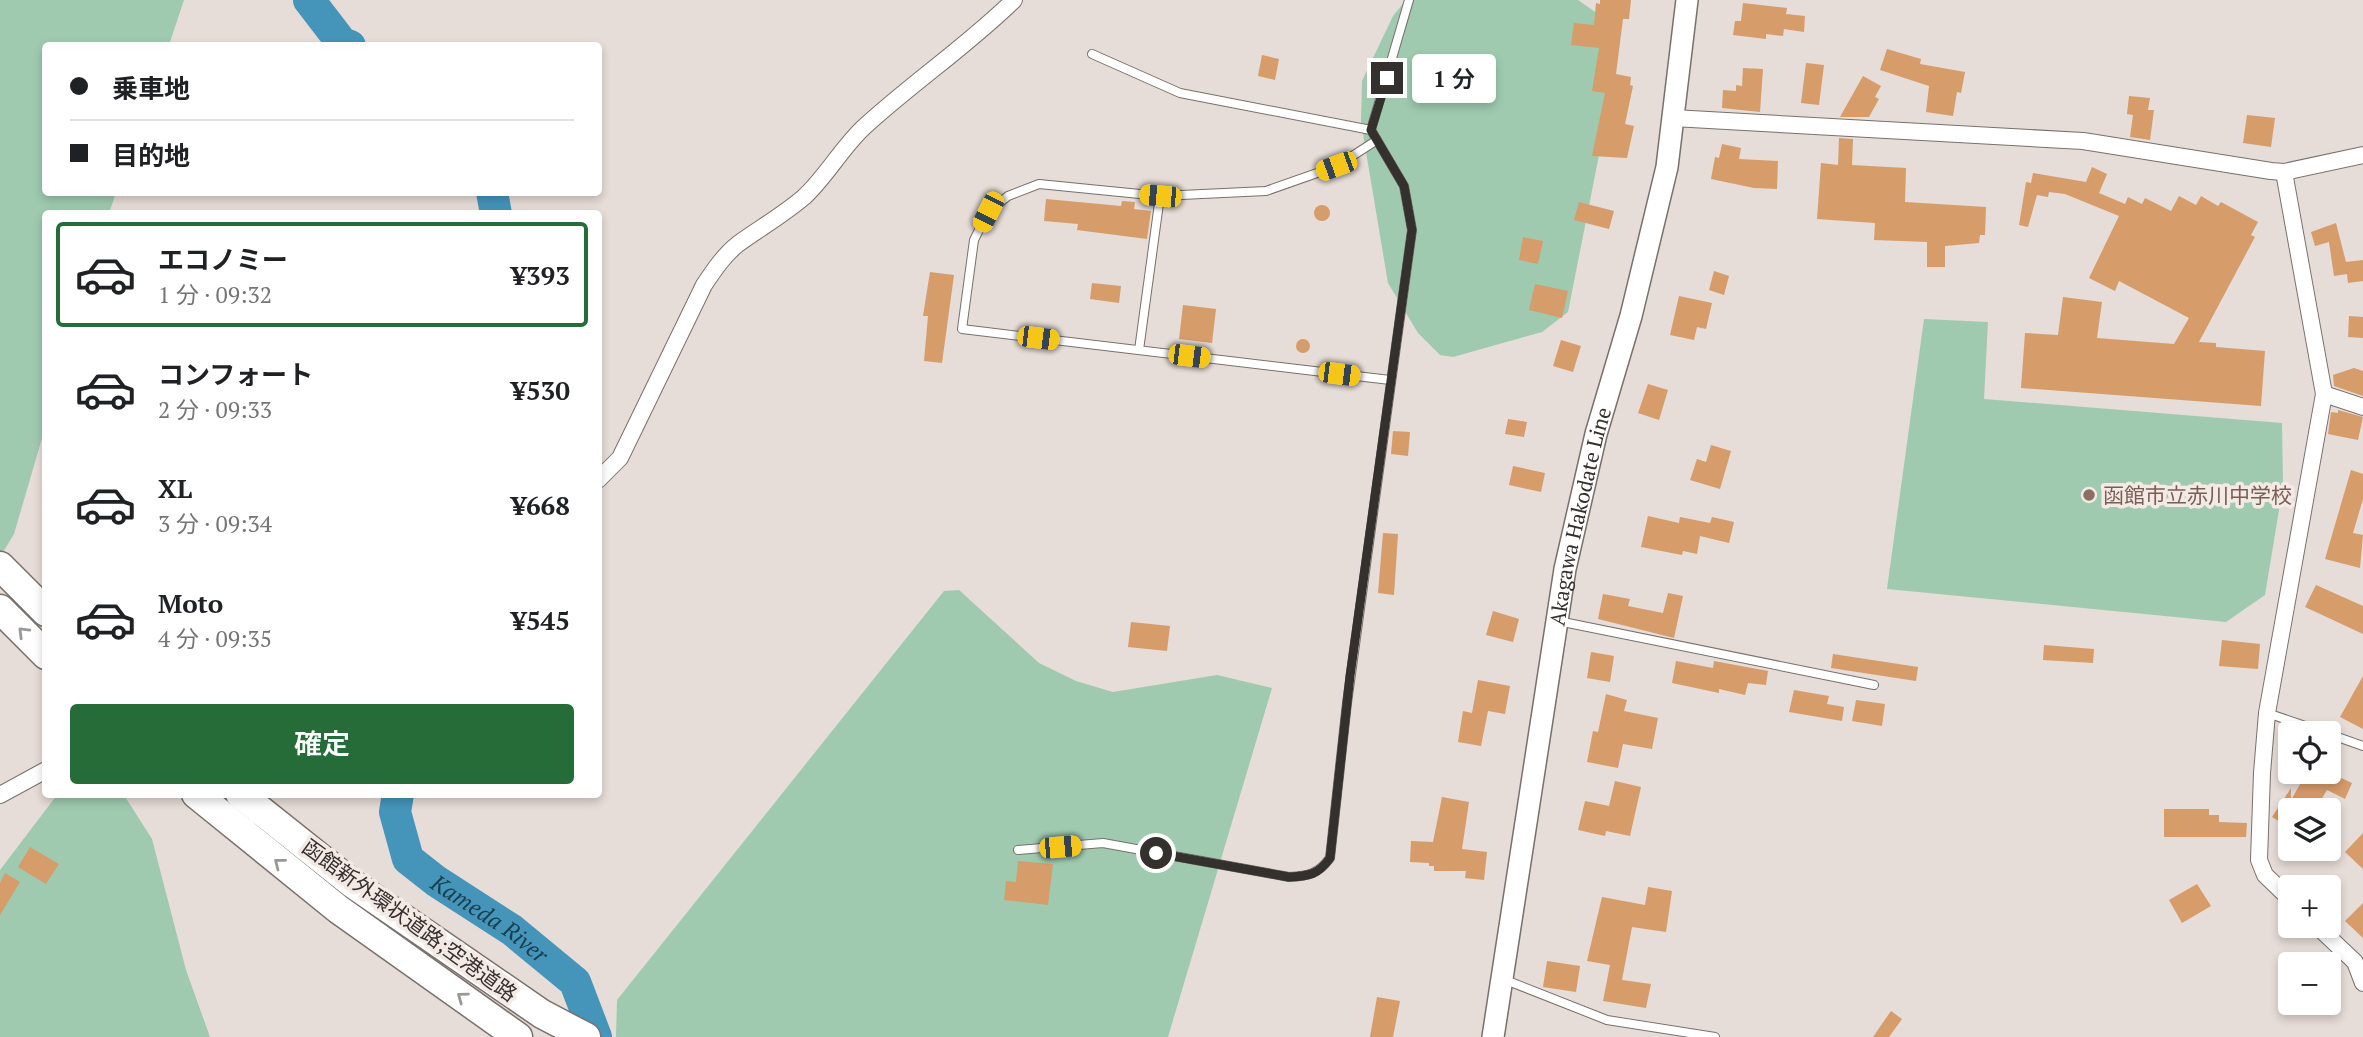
<!DOCTYPE html>
<html lang="ja">
<meta charset="utf-8">
<style>
body{margin:0;font-family:"PT Serif","Noto Sans JP",serif;background:#f6f6f6;color:#202124;height:100vh;display:flex;flex-direction:column;font-size:26px;white-space:nowrap}
*{box-sizing:border-box;margin:0}
p{font-size:23px;color:#757577}
.icon{flex:none;width:38px;height:38px;fill:none;stroke:currentColor;stroke-width:2;stroke-linecap:round;stroke-linejoin:round}
.map{position:relative;flex:1;overflow:hidden}
.panel{position:absolute;left:42px;top:210px;width:560px;height:588px;display:flex;flex-direction:column;background:#fff;border-radius:7px;box-shadow:0 4px 10px #0003}
.panel>*{flex:none}
.banner{position:absolute;left:42px;top:42px;width:560px;height:154px;border-radius:7px;box-shadow:0 4px 10px #0003;display:grid;align-content:center;height:154px;padding:0 28px;background:#fff}
.tools{position:absolute;left:2278px;top:721px;display:grid;gap:14px}
.tools a{display:grid;place-items:center;width:63px;height:63px;border-radius:7px;background:#fff;box-shadow:0 4px 10px #0003;font-size:35px}
.end{position:absolute;width:32px;height:32px;margin:-16px;border:9px solid #34302e;background:#fff;box-shadow:0 0 0 4px #fff}
.from{border-radius:50%}
.bubble{position:absolute;height:49px;border-radius:7px;background:#fff;box-shadow:0 4px 10px #0003;font-size:23px;font-weight:600;line-height:49px;text-align:center}
.car{position:absolute;width:21px;height:42px;margin:-21px -10px;border-radius:9px;box-shadow:0 0 5px 2px #0007;background:linear-gradient(#f5c518 24%,#345 0 40%,#f5c518 0 76%,#345 0 86%,#f5c518 0)}
.banner b{display:flex;align-items:center;gap:24px;height:66px;font-size:26px}
.banner b+b{border-top:2px solid #e0e0e0}
.banner i{width:18px;height:18px;background:#202124}
ul{padding:12px 0 0;list-style:none}
li{display:flex;align-items:center;gap:21px;height:105px;margin:0 14px 10px;padding:0 14px;border:4px solid transparent;border-radius:7px}
li div{flex:1}
li b{display:block;font-size:26px}
li em{font-style:normal;font-weight:600}
li.selected{border-color:#256c39}
li>.icon{width:63px;height:63px;stroke-width:1.5}
.button{display:flex;gap:14px;margin-top:auto;padding:14px 28px}
.button a{flex:1;height:80px;border-radius:7px;background:#256c39;color:#fff;font-size:28px;font-weight:600;line-height:80px;text-align:center}
.map>svg:first-child{display:block}
</style>
<div class="map">
<svg width="2363" height="1037" viewBox="0 0 2363 1037">
<rect width="100%" height="100%" fill="#e6dcd8"/>
<g fill="#9fcab0">
<path d="M0 0H184L169 45 46 46V192L116 193 109 213 46 214 45 428 14 534 0 557Z"/>
<path d="M1406 0H1578L1598 14 1615 74 1568 312 1542 332 1453 357 1440 355 1418 333 1388 283 1361 122 1362 81 1393 16Z"/>
<path d="M1924 319 1988 322 1984 399 2282 423 2283 486 2265 595 2226 622 1887 589Z"/>
<path d="M959 590 1039 663 1076 681 1113 692 1217 675 1272 688 1168 1037H616L617 1000 944 591Z"/>
<path d="M57 795H124L152 839 186 970 210 1037H0V870Z"/>
</g>
<g fill="none" stroke-linecap="round" stroke-linejoin="round">
<g stroke="#4595ba" stroke-width="32">
<path d="M309 0 342 43 350 46"/>
<path d="M492 192 496 214"/>
<path id="s1" d="M398 794 395 812 408 859 436 881 512 930 575 982 596 1037"/>
</g>
</g>
<g fill="#d69c6a">
<path d="M1600 0H1631L1629 19H1623L1616 74 1631 77 1630 85 1633 86 1625 124 1634 126 1627 158 1592 156 1605 93 1592 91 1599 48 1571 45 1574 23 1594 25 1596 3 1600 4Z"/>
<path d="M1743 3 1787 8 1786 14 1805 16 1804 32 1784 29 1783 36 1766 34V39L1733 35 1735 21H1741Z"/>
<path d="M1887 49 1921 59 1920 64 1965 72 1961 93 1957 92 1953 116 1926 112 1929 86 1880 70Z"/>
<path d="M1262 55 1279 59 1275 80 1258 76Z"/>
<path d="M1806 63 1824 65 1819 105 1801 103Z"/>
<path d="M1743 68 1763 69 1760 112 1722 108 1723 90 1736 91V85L1742 86Z"/>
<path d="M1863 76 1881 86 1875 97 1879 99 1869 117H1840Z"/>
<path d="M2129 96 2150 98 2148 110H2154L2150 140 2130 137 2133 115 2127 114Z"/>
<path d="M2247 115 2275 118 2271 147 2243 143Z"/>
<path d="M1839 138 1853 139 1852 165 1906 168 1905 202 1986 207 1985 235H1980L1979 243 1945 246V267H1927V242L1874 240 1875 223 1817 219 1821 163 1838 165Z"/>
<path d="M1722 144 1741 148 1739 159 1778 161 1777 189 1754 188 1711 179 1715 157 1719 158Z"/>
<path d="M2092 167 2107 174 2099 193 2125 204 2128 197 2142 204 2145 198 2171 211 2179 196 2196 205 2201 196 2218 206 2221 202 2258 222 2251 235 2255 237 2199 342 2216 343V347L2265 351 2261 406 2021 388 2025 333 2058 335 2063 297 2102 302 2097 338 2174 344 2189 318 2119 281 2115 291 2089 278 2119 216 2065 194 2049 192 2048 197 2037 195 2028 227 2019 225 2026 182 2031 183 2033 173 2086 182Z"/>
<path d="M1046 199 1121 206 1122 201 1135 202 1134 209 1151 211 1147 239 1077 230 1078 224 1044 221Z"/>
<path d="M1579 202 1614 211 1609 229 1574 220Z"/>
<circle cx="1322" cy="213" r="8"/>
<path d="M2336 223 2346 262 2363 260V281L2348 283 2347 274 2334 276 2329 242 2315 246 2311 232Z"/>
<path d="M1523 237 1543 241 1538 264 1519 260Z"/>
<path d="M1714 271 1729 276 1724 295 1709 290Z"/>
<path d="M930 272 954 275 942 363 924 361 928 316H923Z"/>
<path d="M1092 283 1121 286 1119 303 1090 299Z"/>
<path d="M1535 284 1568 291 1562 318 1529 310Z"/>
<path d="M1679 296 1712 303 1706 329 1697 327 1694 340 1670 335Z"/>
<path d="M1183 305 1216 309 1212 343 1179 339Z"/>
<path d="M2349 316 2363 317V338L2348 337Z"/>
<circle cx="1303" cy="346" r="7"/>
<path d="M1561 340 1581 346 1573 372 1553 366Z"/>
<path d="M2354 368 2363 371V396L2334 386 2333 375Z"/>
<path d="M1648 384 1668 390 1659 420 1638 413Z"/>
<path d="M2338 410 2363 417 2358 440 2328 434 2331 412 2338 413Z"/>
<path d="M1508 419 1527 422 1524 437 1505 434Z"/>
<path d="M1393 431 1410 432 1408 456 1391 454Z"/>
<path d="M1711 445 1731 451 1720 489 1690 480 1697 459 1706 462Z"/>
<path d="M1513 466 1545 473 1541 492 1509 485Z"/>
<path d="M2351 470 2363 474V499L2353 533 2363 535 2360 568 2325 559Z"/>
<path d="M1648 516 1679 523 1680 517 1710 523 1712 517 1734 522 1729 543 1700 536 1697 554 1683 551 1682 555 1641 547Z"/>
<path d="M1383 533 1398 534 1394 595 1378 593Z"/>
<path d="M2316 585 2363 606V634L2305 607Z"/>
<path d="M1668 593 1683 596 1674 638 1598 619 1603 594 1630 599 1628 606 1663 613Z"/>
<path d="M1493 611 1519 619 1513 642 1486 635Z"/>
<path d="M1131 622 1170 626 1167 651 1128 647Z"/>
<path d="M2222 640 2260 644 2258 669 2219 666Z"/>
<path d="M2044 645 2094 649 2093 663 2043 660Z"/>
<path d="M1591 652 1614 656 1610 682 1587 678Z"/>
<path d="M1833 654 1918 667 1916 681 1831 668Z"/>
<path d="M1676 661 1713 668 1714 661 1768 671 1766 685 1748 683 1745 695 1719 689V693L1672 683Z"/>
<path d="M2363 676V729L2340 717Z"/>
<path d="M1478 680 1510 686 1505 714 1488 711 1481 746 1458 742 1463 711 1472 713Z"/>
<path d="M1794 690 1829 696 1827 704 1844 707 1842 721 1789 712Z"/>
<path d="M1606 694 1627 700 1624 711 1658 718 1652 749 1623 744 1618 768 1587 762 1593 731 1598 732Z"/>
<path d="M1856 700 1885 704 1882 726 1852 721Z"/>
<path d="M2307 772H2340L2337 776 2352 783 2345 799 2327 790 2315 810H2291V829L2272 817 2291 788V800Z"/>
<path d="M1615 781 1641 787 1630 836 1606 831 1605 836 1578 830 1585 801 1609 806Z"/>
<path d="M1442 797 1469 802 1462 849 1487 852 1484 880 1465 878 1466 871H1434V866H1429V863L1410 862 1411 841 1433 842Z"/>
<path d="M2164 809H2209V815H2219V822L2247 823 2246 837H2164Z"/>
<path d="M2363 833V869L2345 852Z"/>
<path d="M30 847 59 864 46 884 18 867Z"/>
<path d="M1018 861 1053 864 1048 905 1004 900 1006 881 1016 882Z"/>
<path d="M5 873 20 882 0 915V883Z"/>
<path d="M2197 884 2211 906 2182 923 2169 900Z"/>
<path d="M1648 887 1672 891 1666 932 1632 927 1622 980 1651 984 1646 1008 1603 1001 1610 965 1587 961 1602 897 1645 905Z"/>
<path d="M2363 903V938L2345 921Z"/>
<path d="M1547 961 1580 966 1576 992 1543 987Z"/>
<path d="M1377 997 1400 1001 1393 1037H1370Z"/>
<path d="M1891 1011 1902 1019 1889 1037H1873Z"/>
</g>
<g fill="none" stroke-linecap="round" stroke-linejoin="round">
<defs>
<g id="lane">
<path d="M1092 54 1180 93 1371 130 1409 0"/>
<path d="M1377 140 1337 166 1266 191 1160 196 1039 184 1008 196 988 212 974 240 962 329 1390 380"/>
<path d="M1139 350 1160 196"/>
<path d="M1558 621 1874 685"/>
<path d="M2267 713 2326 733"/>
<path d="M2329 734 2363 746"/>
<path d="M1018 850 1103 843 1289 877C1309 876 1318 874 1330 858L1347 703 1412 230 1404 186 1371 130"/>
<path d="M1503 979 1607 1020 1715 1037"/>
</g>
<g id="street">
<path d="M1673 118 2083 141 2271 171 2284 172 2363 155"/>
<path d="M2284 172 2324 394 2267 713 2262 773 2259 860 2265 875 2291 900"/>
<path d="M2324 394 2363 407"/>
<path d="M598 480 620 458 704 285C714 270 724 255 738 244 760 228 783 215 804 197 825 178 841 149 863 128 912 83 967 46 1014 0"/>
<path d="M0 795 46 770"/>
<path d="M2317 926 2355 962 2363 983"/>
</g>
<g id="secondary">
<path id="s2" d="M1493 1037 1565 569 1596 434 1631 316 1667 167 1687 0"/>
</g>
<g id="highway">
<path d="M0 566 46 612"/>
<path d="M0 609 46 655"/>
<path d="M196 794 338 909 518 1037"/>
<path d="M240 794 353 884 542 1014 586 1037"/>
</g>
</defs>
<use href="#lane" stroke="#79706c" stroke-width="10"/>
<use href="#street" stroke="#79706c" stroke-width="18"/>
<use href="#secondary" stroke="#79706c" stroke-width="24"/>
<use href="#highway" stroke="#79706c" stroke-width="31"/>
<use href="#lane" stroke="#fff" stroke-width="8"/>
<use href="#street" stroke="#fff" stroke-width="16"/>
<use href="#secondary" stroke="#fff" stroke-width="21"/>
<use href="#highway" stroke="#fff" stroke-width="28"/>
</g>
<defs><path id="oneway-chevron" d="M-2-3.5L2.5 0L-2 3.5" fill="none" stroke-width="1.6" stroke-linecap="round" stroke-linejoin="round" transform="scale(1.75)"/></defs>
<g stroke="#9a9896">
<use href="#oneway-chevron" transform="translate(23 632) rotate(-135)"/>
<use href="#oneway-chevron" transform="translate(279 863) rotate(-142)"/>
<use href="#oneway-chevron" transform="translate(462 997) rotate(-144)"/>
</g>
<g fill="none" stroke-linecap="round" stroke-linejoin="round">
<path stroke="#34302e" stroke-width="9" d="M1156 853 1289 877C1309 876 1318 875 1330 858L1350 676 1412 230 1404 186 1371 130 1387 78"/>
</g>
<circle fill="#8d6e63" stroke="#f3e9e5" stroke-width="2.5" cx="2089" cy="495" r="7"/>
<g text-anchor="middle" dominant-baseline="central" stroke-width="7" stroke-linejoin="round" paint-order="stroke">
<g font-size="21" fill="#785e54" stroke="#f3e9e5" text-anchor="start">
<text x="2103" y="495">函館市立赤川中学校</text>
</g>
<g font-size="21" fill="#34302e" stroke="#f3e9e5">
<text stroke="none"><textPath href="#s2" startOffset="528">Akagawa Hakodate Line</textPath></text>
<text transform="translate(410 920) rotate(36)">函館新外環状道路;空港道路</text>
</g>
<g font-size="23" font-style="italic" fill="#1a3e4e" stroke="#f3e9e5">
<text stroke="none"><textPath href="#s1" startOffset="168">Kameda River</textPath></text>
</g>
</g>
</svg>
<div class="tools">
<a><svg class="icon" aria-label="locate" viewBox="0 0 24 24"><circle cx="12" cy="12" r="6"/><path d="M12 2v4M12 18v4M2 12h4M18 12h4"/></svg></a>
<a><svg class="icon" aria-label="layers" viewBox="0 0 24 24"><path d="M12 4l9 5-9 5-9-5zM3 14l9 5 9-5"/></svg></a>
<a>+</a>
<a>−</a>
</div>
<i class="end from" style="left:1156px;top:853px"></i>
<i class="end" style="left:1387px;top:78px"></i>
<div class="bubble" style="left:1412px;top:54px;width:84px">1 分</div>
<i class="car" style="left:1336px;top:166px;rotate:250deg"></i>
<i class="car" style="left:1160px;top:196px;rotate:275deg"></i>
<i class="car" style="left:988px;top:212px;rotate:207deg"></i>
<i class="car" style="left:1038px;top:338px;rotate:97deg"></i>
<i class="car" style="left:1189px;top:356px;rotate:97deg"></i>
<i class="car" style="left:1339px;top:374px;rotate:97deg"></i>
<i class="car" style="left:1060px;top:847px;rotate:85deg"></i>
<div class="banner">
<b><i class="from"></i>乗車地</b>
<b><i></i>目的地</b>
</div>
<section class="panel">
<ul>
<li class="selected"><svg class="icon" aria-label="car" viewBox="0 0 24 24"><path d="M5 17H2v-5l4-1 3-4h7l3 4 3 1v5h-3M9 17h6M6 11h13"/><circle cx="7" cy="17" r="2"/><circle cx="17" cy="17" r="2"/></svg><div><b>エコノミー</b><p>1 分 · 09:32</p></div><em>¥393</em></li>
<li><svg class="icon" aria-label="car" viewBox="0 0 24 24"><path d="M5 17H2v-5l4-1 3-4h7l3 4 3 1v5h-3M9 17h6M6 11h13"/><circle cx="7" cy="17" r="2"/><circle cx="17" cy="17" r="2"/></svg><div><b>コンフォート</b><p>2 分 · 09:33</p></div><em>¥530</em></li>
<li><svg class="icon" aria-label="car" viewBox="0 0 24 24"><path d="M5 17H2v-5l4-1 3-4h7l3 4 3 1v5h-3M9 17h6M6 11h13"/><circle cx="7" cy="17" r="2"/><circle cx="17" cy="17" r="2"/></svg><div><b>XL</b><p>3 分 · 09:34</p></div><em>¥668</em></li>
<li><svg class="icon" aria-label="car" viewBox="0 0 24 24"><path d="M5 17H2v-5l4-1 3-4h7l3 4 3 1v5h-3M9 17h6M6 11h13"/><circle cx="7" cy="17" r="2"/><circle cx="17" cy="17" r="2"/></svg><div><b>Moto</b><p>4 分 · 09:35</p></div><em>¥545</em></li>
</ul>
<div class="button"><a>確定</a></div>
</section>
</div>
